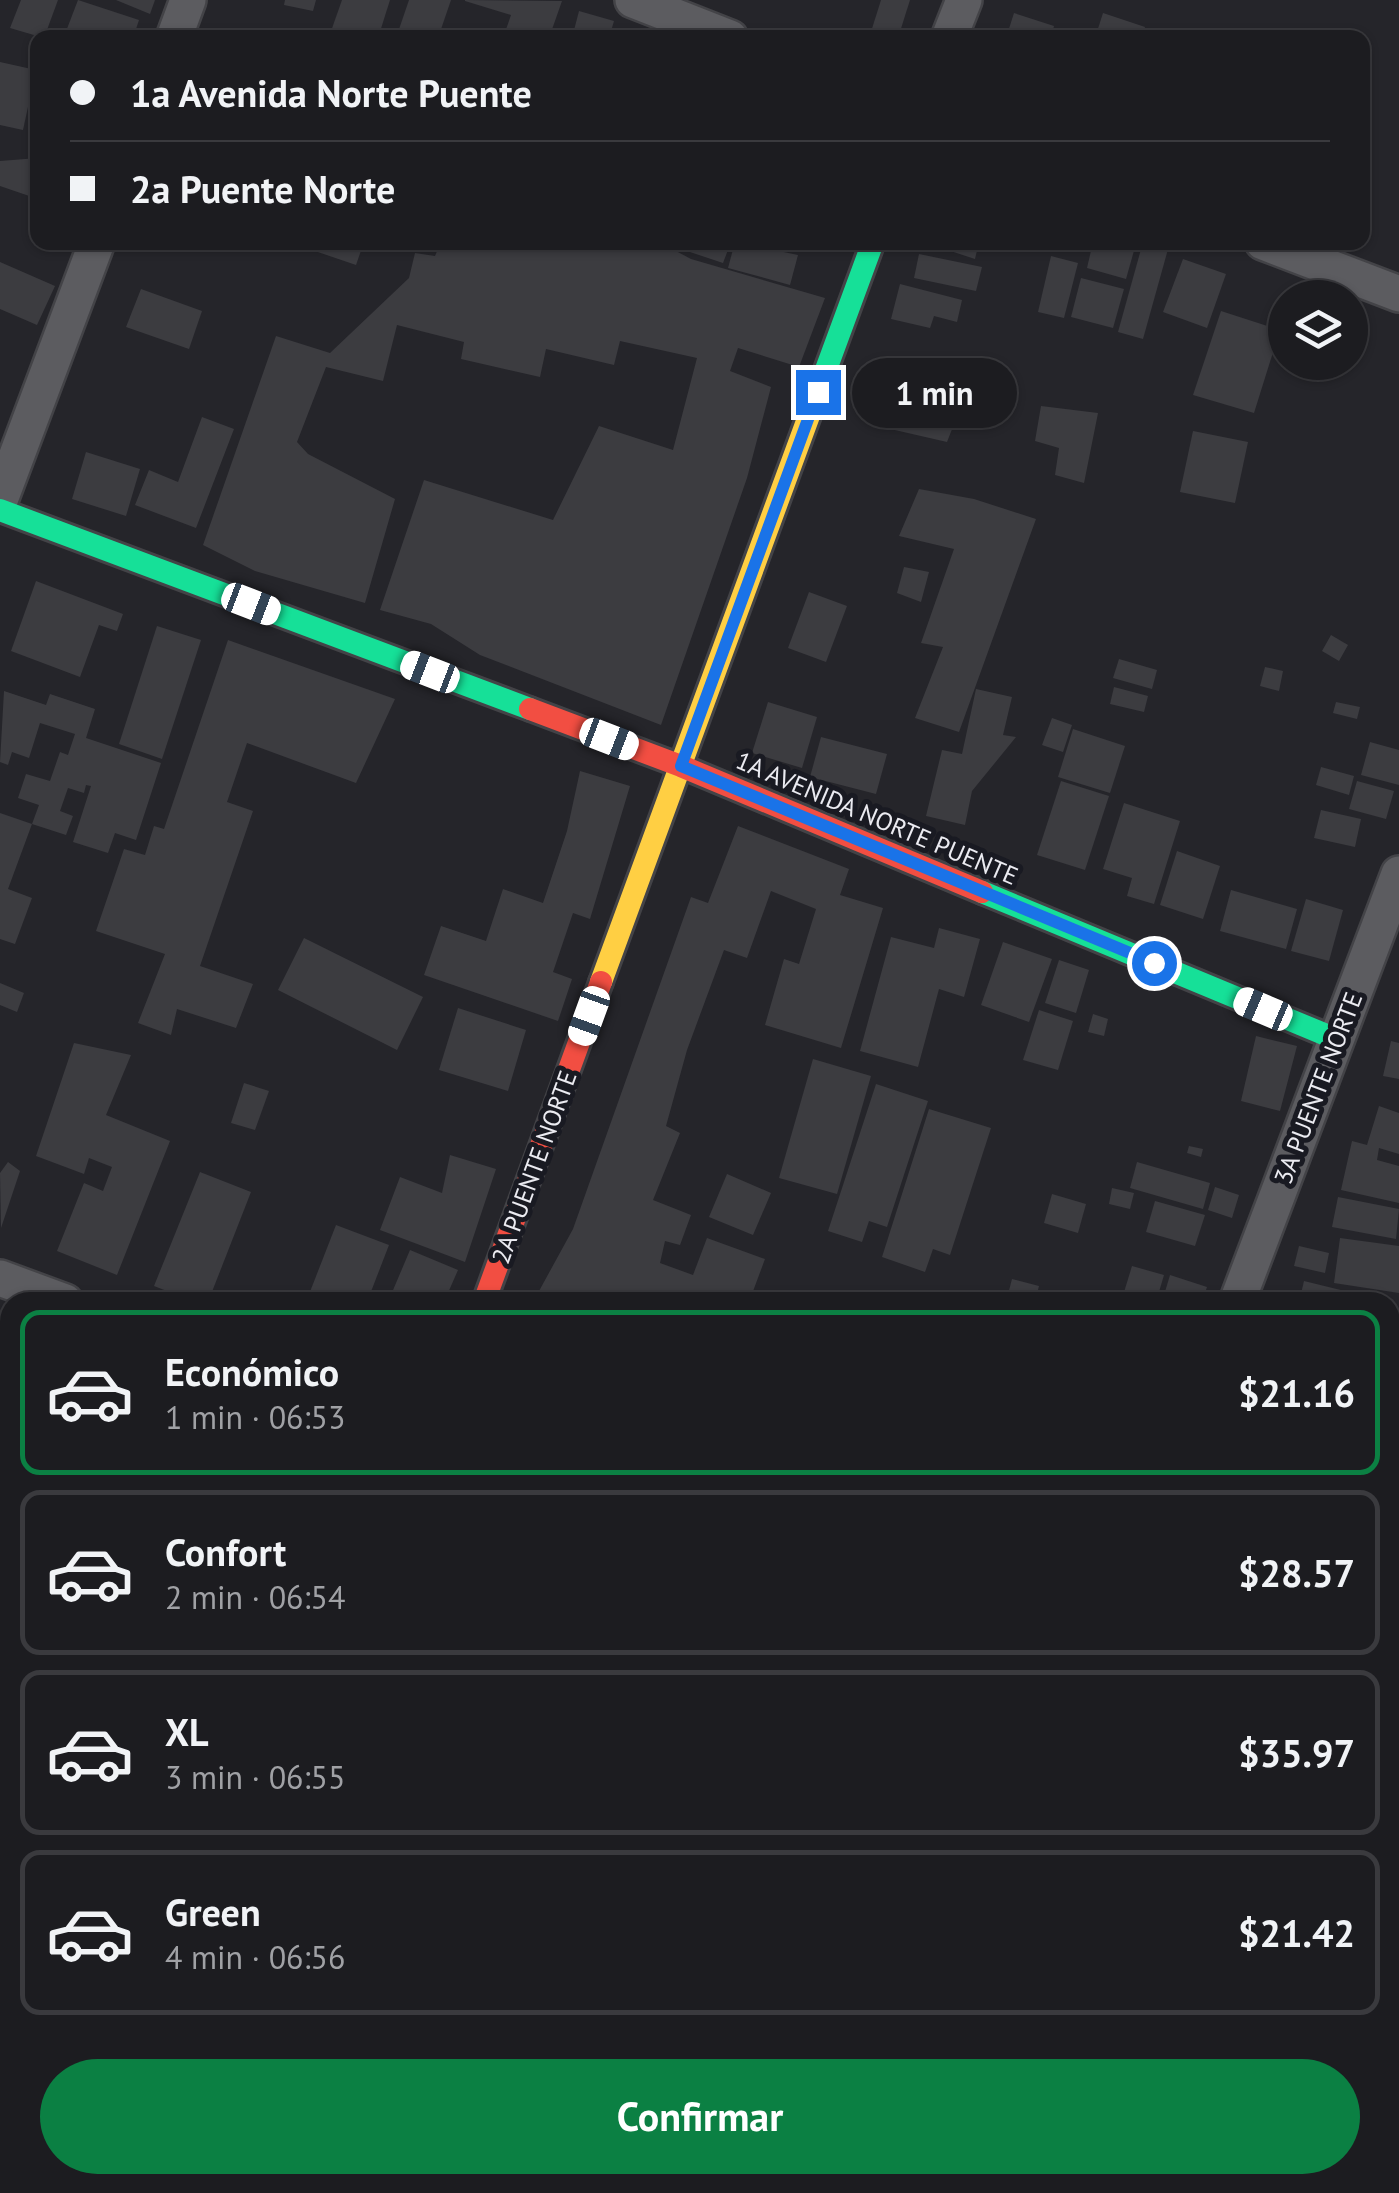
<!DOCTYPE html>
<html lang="es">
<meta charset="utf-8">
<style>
body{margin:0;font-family:"PT Sans",sans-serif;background:#252529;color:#f1f3f6;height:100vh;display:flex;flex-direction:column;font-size:38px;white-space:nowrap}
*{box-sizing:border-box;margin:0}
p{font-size:32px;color:#a0a1a5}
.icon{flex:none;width:55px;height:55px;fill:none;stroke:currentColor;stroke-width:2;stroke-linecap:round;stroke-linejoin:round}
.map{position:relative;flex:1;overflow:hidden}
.details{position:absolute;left:0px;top:1292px;width:1400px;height:902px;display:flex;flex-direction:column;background:#1c1c20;border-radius:30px 30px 0 0;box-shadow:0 2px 8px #0004,0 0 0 2px #3a3a3e}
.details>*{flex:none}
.top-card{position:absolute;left:30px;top:30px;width:1340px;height:220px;border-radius:20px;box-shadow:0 2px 8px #0004,0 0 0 2px #3a3a3e;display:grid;align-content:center;height:220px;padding:0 40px;background:#1c1c20}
.buttons{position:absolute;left:1268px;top:280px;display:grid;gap:20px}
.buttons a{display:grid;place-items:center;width:100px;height:100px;border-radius:50%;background:#1c1c20;box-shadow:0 2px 8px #0004,0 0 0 2px #3a3a3e;font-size:50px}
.end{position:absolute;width:45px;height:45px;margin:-22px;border:12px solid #1a73e8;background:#fff;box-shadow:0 0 0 5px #fff}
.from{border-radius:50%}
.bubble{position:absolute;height:70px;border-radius:35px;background:#1c1c20;box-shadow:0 2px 8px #0004,0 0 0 2px #3a3a3e;font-size:32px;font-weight:800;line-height:70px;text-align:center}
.car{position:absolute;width:30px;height:60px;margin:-30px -15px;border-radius:12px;box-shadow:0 0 8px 2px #0007;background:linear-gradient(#fff 24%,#345 0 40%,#fff 0 76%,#345 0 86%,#fff 0)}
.top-card b{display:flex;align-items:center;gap:35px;height:95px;font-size:38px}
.top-card b+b{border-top:2px solid #3a3a3e}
.top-card i{width:25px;height:25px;background:#f1f3f6}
ul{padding:18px 0 0;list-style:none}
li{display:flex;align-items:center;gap:30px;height:165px;margin:0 20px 15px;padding:0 20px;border:5px solid #3a3a3e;border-radius:20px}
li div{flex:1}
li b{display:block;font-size:38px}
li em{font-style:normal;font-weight:800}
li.current{border-color:#0b8043}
li>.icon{width:90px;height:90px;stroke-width:1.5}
.primary-button{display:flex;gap:20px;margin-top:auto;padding:20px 40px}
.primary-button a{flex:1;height:115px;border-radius:60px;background:#0b8043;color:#fff;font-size:40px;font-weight:800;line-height:115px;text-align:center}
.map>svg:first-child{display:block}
</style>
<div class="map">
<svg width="1399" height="2193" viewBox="0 0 1399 2193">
<rect width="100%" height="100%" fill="#25252a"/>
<g fill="#3c3c40">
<path d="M21 0H58L44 38 10 28Z"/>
<path d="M78 0 139 20 133 38 65 34Z"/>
<path d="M116 0H155L150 14Z"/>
<path d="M285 0H316L313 11 284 5Z"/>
<path d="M342 0H390L378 38 330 34Z"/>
<path d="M409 0H451L438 38H396Z"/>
<path d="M881 0H910L898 38 870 35Z"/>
<path d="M465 1V0L562 1 549 38H503L511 15Z"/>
<path d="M579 11 614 21 609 38H572Z"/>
<path d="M1014 13 1054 26 1051 38H1006Z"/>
<path d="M1103 13 1145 27 1142 38H1095Z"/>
<path d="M0 62 36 70 23 130 0 125Z"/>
<path d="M38 85V115L29 113Z"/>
<path d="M38 158V199L0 186V161Z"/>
<path d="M314 242H364L356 265 312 250Z"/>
<path d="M441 242H659L691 259 825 298 799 367 738 348 730 371 771 387 747 478 661 725 480 655 431 624 380 610 424 480 553 520 599 426 673 450 697 358 620 341 614 365 546 349 540 377 461 359 464 342 397 325 383 381 326 367 297 442 308 454 395 499 365 603 255 571 203 545 276 336 330 353 409 278 415 253 435 256Z"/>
<path d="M694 242H731L723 263 690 252Z"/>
<path d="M735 242 798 255 790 285 728 268Z"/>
<path d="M923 242H979L975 259Z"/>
<path d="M1093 242 1135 247 1126 279 1087 268Z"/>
<path d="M1143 242H1170L1143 339 1118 332Z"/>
<path d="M919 254 982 267 976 291 914 278Z"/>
<path d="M1051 256 1078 263 1064 318 1038 312Z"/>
<path d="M1183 259 1226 274 1207 328 1163 312Z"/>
<path d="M0 262 55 286 37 325 0 309Z"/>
<path d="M1081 278 1124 289 1113 328 1071 317Z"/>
<path d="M900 284 962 300 957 322 934 316 930 328 891 319Z"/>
<path d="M141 289 202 311 189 349 126 327Z"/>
<path d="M1221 311 1280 330 1254 413 1193 395Z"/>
<path d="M884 378 963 401 947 442 873 425Z"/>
<path d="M1041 406 1098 413 1084 483 1055 475 1059 448 1035 441Z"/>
<path d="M202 417 234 429 196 528 135 505 149 470 178 482Z"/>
<path d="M1193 431 1248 442 1235 503 1180 492Z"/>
<path d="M86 452 140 469 126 516 72 499Z"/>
<path d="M919 489 974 499 1036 519 959 732 915 718 943 647 921 643 954 549 899 536Z"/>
<path d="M904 567 929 572 921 602 897 593Z"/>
<path d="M36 581 123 614 117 631 99 625 80 677 11 651Z"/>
<path d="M809 592 847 606 826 662 788 648Z"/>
<path d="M157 626 201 640 162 759 119 744Z"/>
<path d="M1331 635 1348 645 1339 661 1322 651Z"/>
<path d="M228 640 395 699 356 783 247 743 227 802 253 811 200 966 253 984 236 1028 177 1009 171 1035 138 1023 165 954 96 931 124 849 145 855 154 826 164 829Z"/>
<path d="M1119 659 1157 670 1152 689 1113 678Z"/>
<path d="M1265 667 1283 671 1279 691 1260 686Z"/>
<path d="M1114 687 1148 696 1144 712 1110 704Z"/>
<path d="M976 689 1012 697 1003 735 1016 737 972 791 965 825 926 816 942 750 962 754Z"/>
<path d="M4 691 46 705 50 694 95 709 86 738 161 763 136 840 115 833 108 853 73 842 91 786 86 785 84 793 68 788 60 811 73 816 66 835 32 824 39 805 18 798 26 774 50 781 60 752 68 755 75 734 40 723 29 758 12 752 8 765 0 762Z"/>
<path d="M768 702 817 717 802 768 752 753Z"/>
<path d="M1336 702 1360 707 1357 719 1333 713Z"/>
<path d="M1052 718 1072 725 1063 752 1042 745Z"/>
<path d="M1073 729 1125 746 1110 793 1058 777Z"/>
<path d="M821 737 887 754 876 794 810 777Z"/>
<path d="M1370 742 1399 750V785L1361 775Z"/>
<path d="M1321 767 1354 776 1349 795 1316 785Z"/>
<path d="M580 771 630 786 590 919 573 913 553 972 572 979 558 1021 424 975 441 926 486 941 503 889 543 903 567 831Z"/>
<path d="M1061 781 1109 796 1085 870 1037 855Z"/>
<path d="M1357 781 1394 791 1386 819 1349 809Z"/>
<path d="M1124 803 1180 821 1154 904 1127 896 1132 878 1103 869Z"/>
<path d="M1321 810 1361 819 1355 847 1314 838Z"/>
<path d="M0 813 32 824 8 889 32 898 15 944 0 939Z"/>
<path d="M738 826 849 869 840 895 883 908 841 1048 765 1025 784 959 799 964 816 909 771 891 747 958 724 950 687 1050 666 1126 680 1133 653 1200 691 1215 680 1245 665 1241 660 1263 693 1275 707 1238 765 1259 749 1302H533L573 1229 691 897 708 903Z"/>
<path d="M1177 851 1220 866 1203 919 1160 905Z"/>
<path d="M1231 890 1297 909 1286 949 1220 931Z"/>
<path d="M1306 899 1343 910 1329 961 1291 951Z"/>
<path d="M939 928 980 939 964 997 939 989 918 1067 860 1051 891 937 934 948Z"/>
<path d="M304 938 423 997 397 1050 278 990Z"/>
<path d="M1003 942 1052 959 1029 1022 981 1005Z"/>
<path d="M1059 960 1089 970 1076 1013 1045 1003Z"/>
<path d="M0 983 24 993 17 1012 0 1005Z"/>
<path d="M458 1008 526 1030 508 1091 439 1070Z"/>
<path d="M1039 1010 1073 1021 1058 1070 1023 1060Z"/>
<path d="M1093 1014 1108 1019 1104 1036 1088 1032Z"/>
<path d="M1256 1036 1297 1046 1280 1111 1241 1101Z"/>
<path d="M1391 1041 1399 1043V1079L1383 1076Z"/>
<path d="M74 1043 131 1055 106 1115 170 1141 117 1275 57 1251 84 1183 103 1191 112 1167 89 1158 84 1174 36 1156Z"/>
<path d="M813 1059 871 1076 837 1194 779 1178Z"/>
<path d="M244 1083 269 1091 255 1130 231 1123Z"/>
<path d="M876 1084 928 1101 887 1227 869 1221 862 1242 828 1231Z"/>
<path d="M1379 1106 1399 1113V1154L1379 1148 1377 1160 1399 1166V1203L1341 1190 1352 1141 1367 1145Z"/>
<path d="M929 1109 991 1128 950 1255 933 1249 925 1272 882 1257Z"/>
<path d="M1189 1146 1203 1149 1201 1157 1187 1153Z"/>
<path d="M450 1155 496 1169 465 1262 380 1230 400 1177 442 1193Z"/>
<path d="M8 1162 20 1171 1 1228 0 1173Z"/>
<path d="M1137 1162 1210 1183 1203 1209 1130 1188Z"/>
<path d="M200 1172 251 1192 208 1302H195L154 1286Z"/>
<path d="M727 1174 771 1193 753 1235 709 1217Z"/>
<path d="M1215 1187 1239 1195 1232 1218 1208 1210Z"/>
<path d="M1112 1188 1134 1193 1130 1209 1109 1204Z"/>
<path d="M1052 1194 1086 1204 1078 1233 1044 1223Z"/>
<path d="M1338 1197 1399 1209 1396 1239 1332 1227Z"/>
<path d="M1155 1201 1205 1215 1195 1246 1146 1232Z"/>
<path d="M336 1225 389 1245 367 1302H306Z"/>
<path d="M1340 1238 1399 1246V1293L1334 1283Z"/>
<path d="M1299 1246 1329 1253 1325 1273 1294 1266Z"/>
<path d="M410 1250 458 1270 444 1302H388Z"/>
<path d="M1132 1266 1164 1275 1156 1302H1121Z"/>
<path d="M1170 1275 1207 1287 1202 1302H1162Z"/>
<path d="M1012 1279 1039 1286 1035 1302H1006Z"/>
<path d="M1304 1281 1357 1294 1355 1302H1299Z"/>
<path d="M0 1337 10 1341V1440L0 1437Z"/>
<path d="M0 1446 10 1448 2 1505H0Z"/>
<path d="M1390 1590 1399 1593V1628L1390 1625Z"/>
<path d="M1390 1643 1399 1645V1673L1390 1670Z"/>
<path d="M1390 1684 1399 1687V1704L1390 1701Z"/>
<path d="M1390 1706 1399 1708V1737L1391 1766Z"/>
<path d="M1390 1857 1399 1860 1395 1881 1390 1879Z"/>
<path d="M1399 1882V1923L1390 1920Z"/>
<path d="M9 1913H10V1995L0 1991V1940Z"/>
<path d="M1390 2056 1399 2059 1396 2103 1390 2101Z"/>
<path d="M0 2164 10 2168V2185H21L18 2193H0Z"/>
<path d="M28 2185H79L76 2193H26Z"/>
<path d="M86 2185H96L115 2193H83Z"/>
<path d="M187 2185H206L203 2193H185Z"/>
<path d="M216 2185H252L272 2193H213Z"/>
<path d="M505 2185H531L529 2193Z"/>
<path d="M550 2185H574L571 2193 548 2191Z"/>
<path d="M815 2185H879L876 2193H825L814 2189Z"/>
<path d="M1066 2185 1064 2193H996L972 2186Z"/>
<path d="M1155 2185H1199L1197 2193H1153Z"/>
<path d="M1244 2185H1280L1279 2193H1242Z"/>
</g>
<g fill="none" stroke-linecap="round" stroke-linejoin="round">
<defs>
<g id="street">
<path d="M633 0 730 38"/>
<path d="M174 38 188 0"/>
<path d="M949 38 964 0"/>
<path d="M1263 242 1399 294"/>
<path d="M0 500 97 242"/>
<path d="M0 1278 65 1302"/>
<path d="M1237 1302 1399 874"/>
<path d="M1390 1811 1399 1815"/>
<path d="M0 2044 10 2048"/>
<path d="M359 2185 380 2193"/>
<path d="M148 2193 150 2185"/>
<path d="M903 2193 906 2185"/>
</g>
<g id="fast">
<path d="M810 413 873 242"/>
<path d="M0 510 530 709"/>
<path d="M982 892 1336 1039"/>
</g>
<path id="slow" d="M601 982 810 413"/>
<g id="jam">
<path d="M530 709 681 766 982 892"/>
<path d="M484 1302 601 982"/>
</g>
</defs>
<use href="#street" stroke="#434347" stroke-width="40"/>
<use href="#fast" stroke="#434347" stroke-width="28"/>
<use href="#slow" stroke="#434347" stroke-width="28"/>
<use href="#jam" stroke="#434347" stroke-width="28"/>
<use href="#street" stroke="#5c5c60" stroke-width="35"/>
<use href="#fast" stroke="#16e098" stroke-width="22"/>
<use href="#slow" stroke="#ffcf43" stroke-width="22"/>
<use href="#jam" stroke="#f24e42" stroke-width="22"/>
</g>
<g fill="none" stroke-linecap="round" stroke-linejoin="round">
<path stroke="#1a73e8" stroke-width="12" d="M818 392 681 766 1154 963"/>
</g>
<g text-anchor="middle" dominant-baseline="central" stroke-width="10" stroke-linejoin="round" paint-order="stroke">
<g font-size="25" fill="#ebebf1" stroke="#191a22">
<text transform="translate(877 818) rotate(23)">1A AVENIDA NORTE PUENTE</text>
<text transform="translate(1318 1088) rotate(-69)">3A PUENTE NORTE</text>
<text transform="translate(534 1167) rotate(-70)">2A PUENTE NORTE</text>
</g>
</g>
</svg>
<div class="buttons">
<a><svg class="icon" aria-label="layers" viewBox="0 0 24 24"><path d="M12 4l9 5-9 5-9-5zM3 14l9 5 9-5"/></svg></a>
</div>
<i class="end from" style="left:1154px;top:963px"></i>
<i class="end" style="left:818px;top:392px"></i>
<div class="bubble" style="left:852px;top:358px;width:165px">1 min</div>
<i class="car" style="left:251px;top:604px;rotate:111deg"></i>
<i class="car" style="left:430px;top:672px;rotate:291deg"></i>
<i class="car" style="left:609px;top:739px;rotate:111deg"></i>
<i class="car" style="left:1263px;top:1009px;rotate:293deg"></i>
<i class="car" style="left:589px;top:1016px;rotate:200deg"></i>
<div class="top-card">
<b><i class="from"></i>1a Avenida Norte Puente</b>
<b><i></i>2a Puente Norte</b>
</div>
<section class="details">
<ul>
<li class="current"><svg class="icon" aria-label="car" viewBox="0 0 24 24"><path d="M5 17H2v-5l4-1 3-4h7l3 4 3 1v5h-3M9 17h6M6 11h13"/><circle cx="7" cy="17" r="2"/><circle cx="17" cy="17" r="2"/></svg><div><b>Económico</b><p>1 min · 06:53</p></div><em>$21.16</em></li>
<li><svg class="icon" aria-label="car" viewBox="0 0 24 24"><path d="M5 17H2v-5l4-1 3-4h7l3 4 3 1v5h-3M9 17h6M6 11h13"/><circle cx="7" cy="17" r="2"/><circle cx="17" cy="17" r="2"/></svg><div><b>Confort</b><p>2 min · 06:54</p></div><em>$28.57</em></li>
<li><svg class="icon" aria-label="car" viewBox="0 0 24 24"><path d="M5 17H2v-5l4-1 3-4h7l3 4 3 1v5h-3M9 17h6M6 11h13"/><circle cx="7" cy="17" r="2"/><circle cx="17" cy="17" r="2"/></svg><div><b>XL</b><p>3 min · 06:55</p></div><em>$35.97</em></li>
<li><svg class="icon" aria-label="car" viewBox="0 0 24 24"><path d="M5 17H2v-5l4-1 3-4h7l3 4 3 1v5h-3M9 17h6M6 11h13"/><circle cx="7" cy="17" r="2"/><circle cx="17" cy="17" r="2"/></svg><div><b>Green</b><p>4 min · 06:56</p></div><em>$21.42</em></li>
</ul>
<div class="primary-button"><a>Confirmar</a></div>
</section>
</div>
